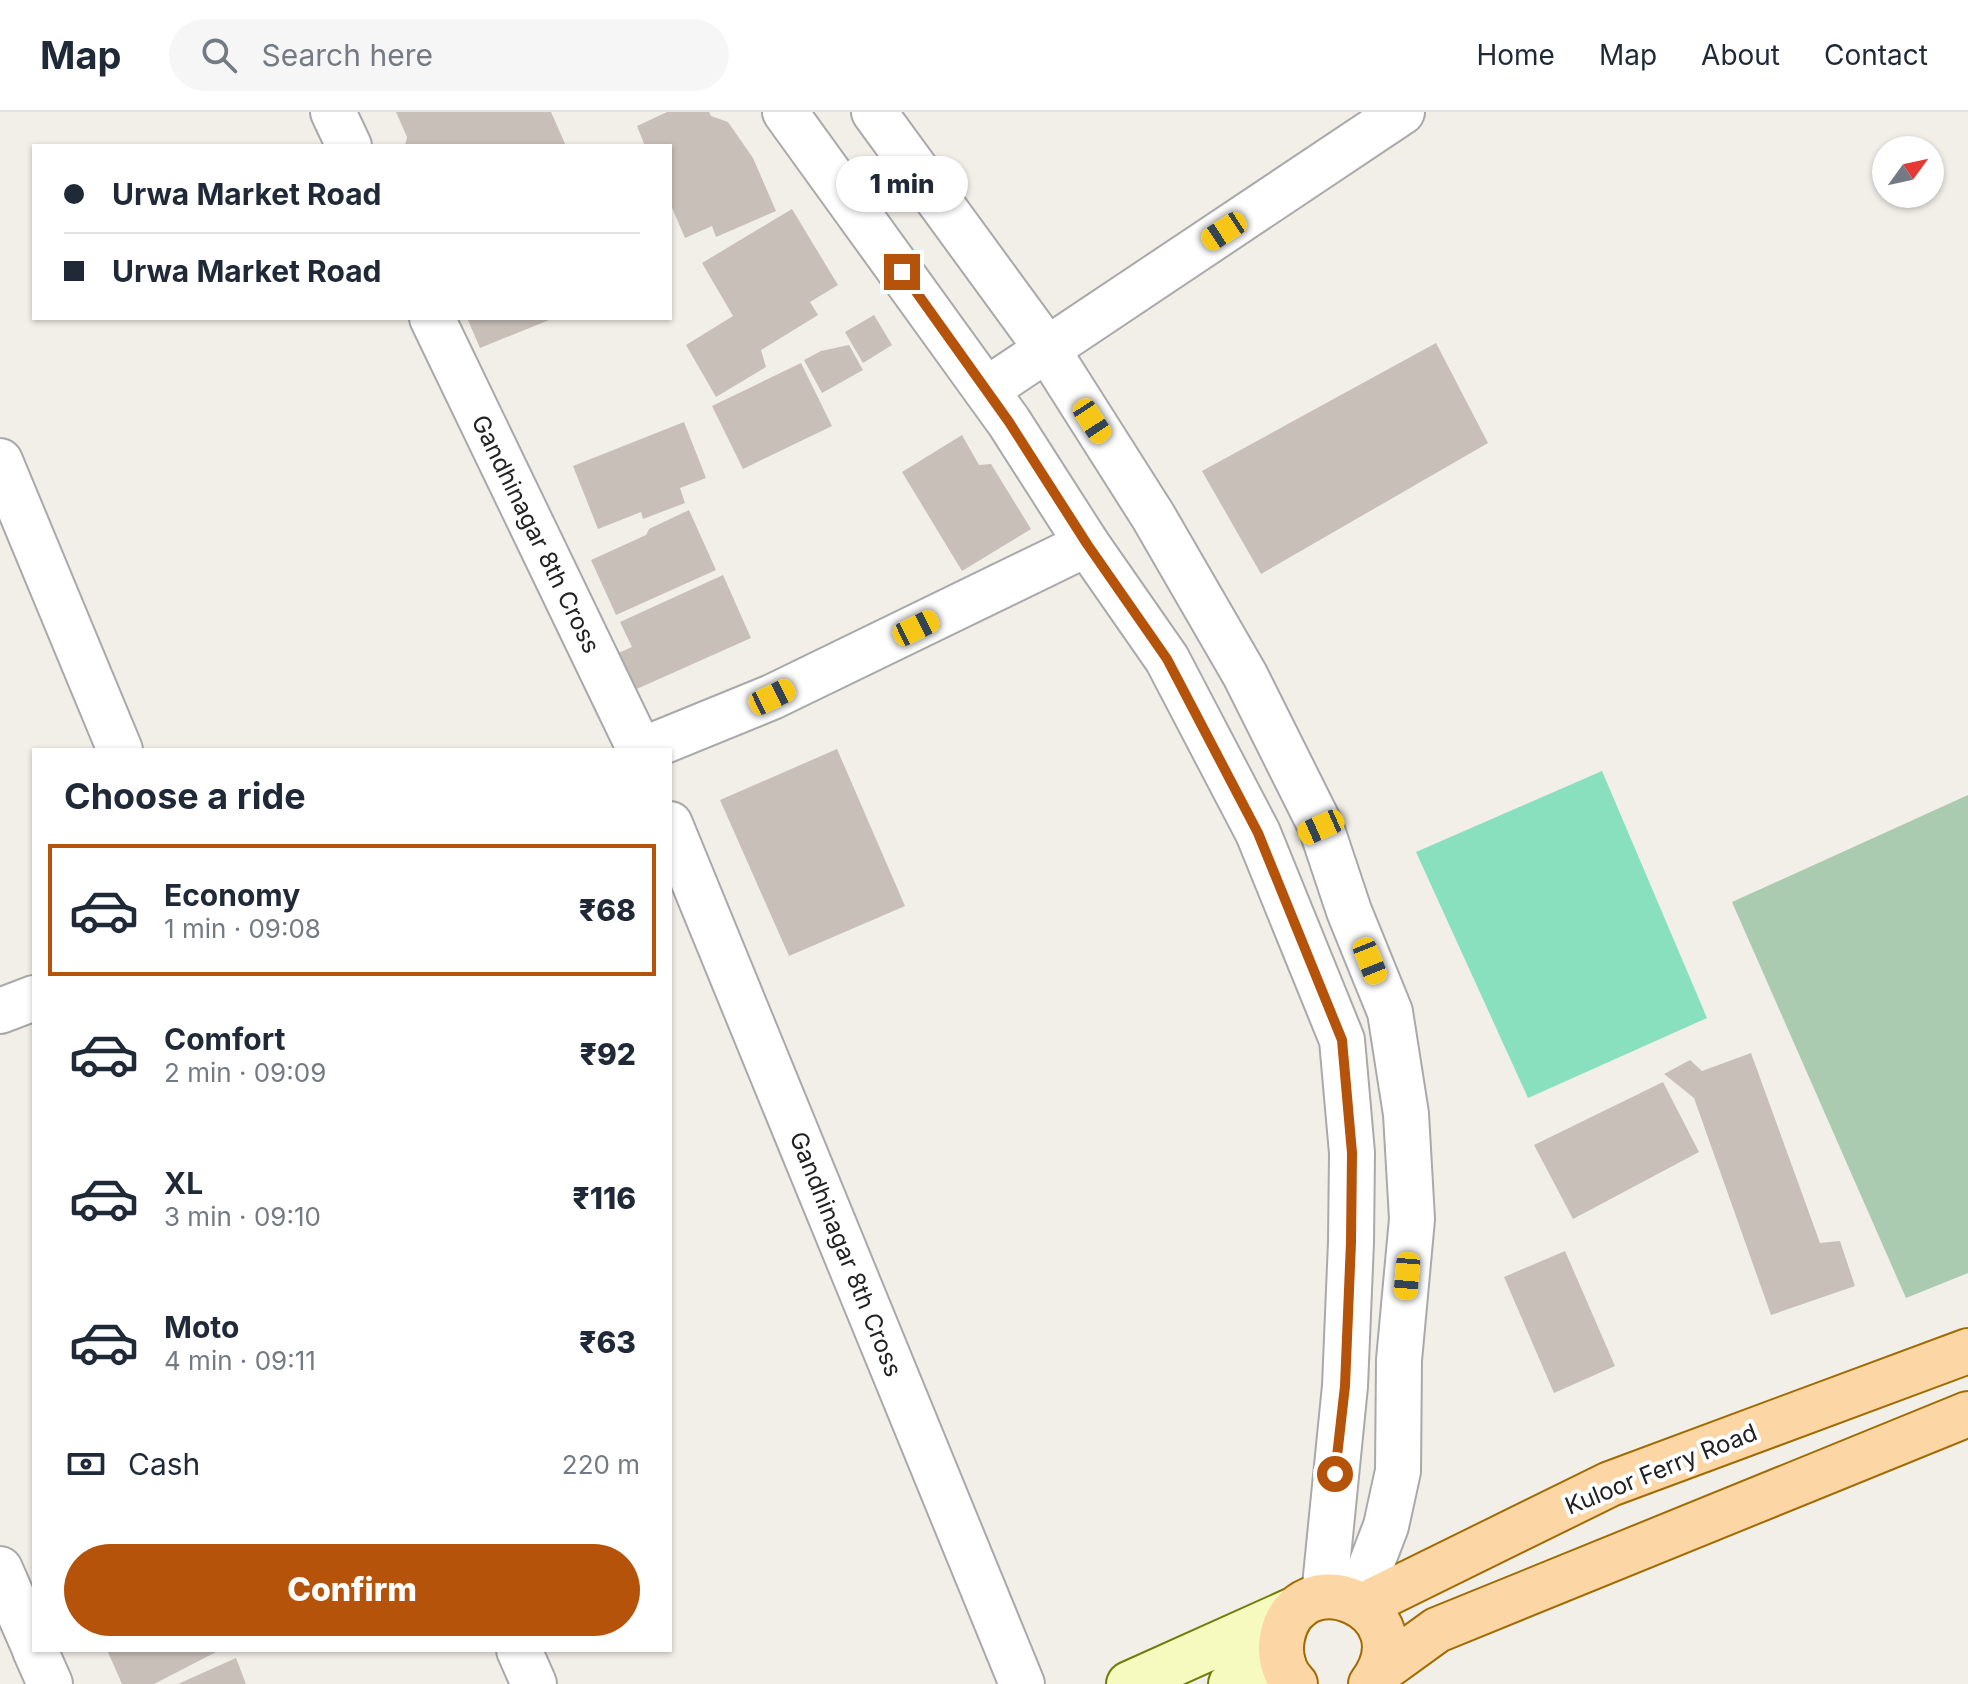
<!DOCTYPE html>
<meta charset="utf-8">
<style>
body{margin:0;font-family:Inter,sans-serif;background:#f6f6f7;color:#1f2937;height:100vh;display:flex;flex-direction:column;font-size:30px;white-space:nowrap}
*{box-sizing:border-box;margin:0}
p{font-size:26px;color:#747a83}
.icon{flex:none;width:44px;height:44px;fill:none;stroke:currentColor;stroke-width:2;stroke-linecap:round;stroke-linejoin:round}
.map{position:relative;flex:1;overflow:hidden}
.side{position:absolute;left:32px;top:636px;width:640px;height:904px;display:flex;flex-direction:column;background:#fff;border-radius:0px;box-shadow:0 2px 6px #0004}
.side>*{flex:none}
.top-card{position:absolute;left:32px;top:32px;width:640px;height:176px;border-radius:0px;box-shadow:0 2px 6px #0004;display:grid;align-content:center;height:176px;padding:0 32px;background:#fff}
.needle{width:52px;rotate:57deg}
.buttons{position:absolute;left:1872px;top:24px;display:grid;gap:16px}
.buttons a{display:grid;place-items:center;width:72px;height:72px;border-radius:50%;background:#fff;box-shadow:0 2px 6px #0004;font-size:40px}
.end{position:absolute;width:36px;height:36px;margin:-18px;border:10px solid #b45309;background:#fff;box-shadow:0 0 0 4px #fff}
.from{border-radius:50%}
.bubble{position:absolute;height:56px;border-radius:28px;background:#fff;box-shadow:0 2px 6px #0004;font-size:26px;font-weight:800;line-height:56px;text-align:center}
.car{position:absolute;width:24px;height:48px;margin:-24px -12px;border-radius:10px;box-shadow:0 0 6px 2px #0007;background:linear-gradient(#f5c518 24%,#345 0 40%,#f5c518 0 76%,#345 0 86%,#f5c518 0)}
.top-card b{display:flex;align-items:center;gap:28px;height:76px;font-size:30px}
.top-card b+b{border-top:2px solid #e0e1e3}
.top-card i{width:20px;height:20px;background:#1f2937}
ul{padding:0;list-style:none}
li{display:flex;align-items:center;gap:24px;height:132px;margin:0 16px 12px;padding:0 16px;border:4px solid transparent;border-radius:0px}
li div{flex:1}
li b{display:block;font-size:30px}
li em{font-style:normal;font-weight:800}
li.current{border-color:#b45309}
li>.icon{width:72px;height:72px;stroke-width:1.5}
h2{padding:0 32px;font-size:36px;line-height:96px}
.pay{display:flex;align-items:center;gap:20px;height:88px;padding:0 32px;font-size:30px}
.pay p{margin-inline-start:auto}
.action{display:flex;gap:16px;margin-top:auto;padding:16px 32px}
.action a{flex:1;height:92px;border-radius:48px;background:#b45309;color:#fff;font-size:32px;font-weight:800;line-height:92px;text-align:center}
header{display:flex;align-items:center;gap:48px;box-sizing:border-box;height:112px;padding:0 40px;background:#fff;border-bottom:2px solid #e0e1e3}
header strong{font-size:38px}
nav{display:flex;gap:44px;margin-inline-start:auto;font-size:28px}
.search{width:560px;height:72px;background:#f6f6f7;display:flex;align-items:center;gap:20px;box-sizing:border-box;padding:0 28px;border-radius:44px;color:#747a83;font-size:30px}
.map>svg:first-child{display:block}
</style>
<header>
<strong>Map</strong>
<div class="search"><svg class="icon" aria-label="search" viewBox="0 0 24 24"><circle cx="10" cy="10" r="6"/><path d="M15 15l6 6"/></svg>Search here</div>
<nav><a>Home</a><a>Map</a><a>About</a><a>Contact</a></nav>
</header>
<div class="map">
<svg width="1968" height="1572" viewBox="0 0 1968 1572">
<rect width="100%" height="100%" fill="#f2efe9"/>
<path fill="#aacbaf" d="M1968 683V1161L1906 1186 1732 790Z"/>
<path fill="#88e0be" d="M1602 659 1707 906 1528 986 1416 740Z"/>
<g fill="#c7bfb8">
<path d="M396 0H551L566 34H405L407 25Z"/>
<path d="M667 0H709L711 4 728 10 753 46 776 99 716 125 712 114 685 126 670 91V34H645L637 14Z"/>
<path d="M792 97 838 173 810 190 818 203 761 238 766 255 716 285 686 233 733 204 702 151Z"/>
<path d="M874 203 892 233 863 251 845 220Z"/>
<path d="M467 206H554L480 236Z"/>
<path d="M1436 231 1488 331 1261 462 1202 359Z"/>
<path d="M849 233 863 258 822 281 804 248 821 239Z"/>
<path d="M801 251 832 314 743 357 712 294Z"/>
<path d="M684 310 706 366 680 376 685 391 643 407 641 400 598 417 573 354Z"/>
<path d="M962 323 979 353 991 352 1031 417 962 459 902 360Z"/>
<path d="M689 398 716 458 616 503 591 448 646 423 649 417Z"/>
<path d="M723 463 751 526 630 580 614 543 632 535 620 510Z"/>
<path d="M837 637 905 794 789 844 720 688Z"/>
<path d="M1751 941 1820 1131 1840 1129 1855 1174 1771 1203 1694 986 1664 962 1690 948 1702 959Z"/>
<path d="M1663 970 1699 1040 1573 1107 1534 1033Z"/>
<path d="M1565 1139 1615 1254 1554 1281 1504 1165Z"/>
<path d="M107 1538H220L154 1572H122Z"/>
<path d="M236 1546 246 1572H178Z"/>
</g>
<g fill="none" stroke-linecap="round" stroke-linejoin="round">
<defs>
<g id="minor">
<path d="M333 0 349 34"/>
<path d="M432 206 640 638"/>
<path d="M986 278 1402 0"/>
<path d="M0 349 120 638"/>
<path d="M642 638 772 585 1087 432"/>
<path d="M670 712 1022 1572"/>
<path d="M0 899 34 886"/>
<path d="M0 1457 34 1535"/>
<path d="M35 1538 50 1572"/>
<path d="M519 1538 534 1572"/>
</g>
<g id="tertiary">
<path d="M785 0 1009 310 1087 432 1167 547 1258 721 1342 928 1352 1041 1351 1130 1345 1274 1324 1484"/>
<path d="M874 0 1047 237 1153 404 1245 563 1321 715 1349 799 1390 900 1406 1002 1412 1107 1399 1248 1398 1359 1386 1414 1357 1490"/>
</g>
<g id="secondary">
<path d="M1129 1572 1298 1496"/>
<path d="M1231 1572 1283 1551"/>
</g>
<g id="primary">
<path d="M1362 1494 1610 1372 1968 1239"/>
<path d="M1379 1560 1437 1518 1968 1302"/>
<path d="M1295 1572C1283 1560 1279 1543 1282 1526 1297 1444 1427 1496 1371 1572"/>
</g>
</defs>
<use href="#minor" stroke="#a9a9a9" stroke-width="48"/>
<use href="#tertiary" stroke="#a9a9a9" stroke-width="48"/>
<use href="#secondary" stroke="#707d05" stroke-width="48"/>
<use href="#primary" stroke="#a06b00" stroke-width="48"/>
<use href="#minor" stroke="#fff" stroke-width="44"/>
<use href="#tertiary" stroke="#fff" stroke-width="44"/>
<use href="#secondary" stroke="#f7fabf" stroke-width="44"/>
<use href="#primary" stroke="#fcd6a4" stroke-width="44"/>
</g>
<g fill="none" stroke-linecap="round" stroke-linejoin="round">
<path stroke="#b45309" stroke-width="10" d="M902 160 1009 310 1087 432 1167 547 1258 721 1342 928 1352 1041 1351 1130 1345 1274 1335 1362"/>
</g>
<g text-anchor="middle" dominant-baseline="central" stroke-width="8" stroke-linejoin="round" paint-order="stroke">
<g font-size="24" fill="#222" stroke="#fff">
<text transform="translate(536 422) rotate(64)">Gandhinagar 8th Cross</text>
<text transform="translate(846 1142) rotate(68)">Gandhinagar 8th Cross</text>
<text transform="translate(1661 1357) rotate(-22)">Kuloor Ferry Road</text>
</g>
</g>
</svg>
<div class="buttons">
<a><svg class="needle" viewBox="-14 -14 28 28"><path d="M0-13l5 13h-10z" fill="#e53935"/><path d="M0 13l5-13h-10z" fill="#747a83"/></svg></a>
</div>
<i class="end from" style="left:1335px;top:1362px"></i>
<i class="end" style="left:902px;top:160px"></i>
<div class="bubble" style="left:836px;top:44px;width:132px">1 min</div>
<i class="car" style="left:1224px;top:119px;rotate:237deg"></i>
<i class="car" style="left:1092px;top:309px;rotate:147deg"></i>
<i class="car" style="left:916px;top:516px;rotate:64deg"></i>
<i class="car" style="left:772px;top:585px;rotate:64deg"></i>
<i class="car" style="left:1321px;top:715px;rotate:246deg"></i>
<i class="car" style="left:1370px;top:849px;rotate:158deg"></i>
<i class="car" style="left:1407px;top:1164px;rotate:185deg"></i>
<div class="top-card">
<b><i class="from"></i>Urwa Market Road</b>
<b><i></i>Urwa Market Road</b>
</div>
<section class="side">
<h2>Choose a ride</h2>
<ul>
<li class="current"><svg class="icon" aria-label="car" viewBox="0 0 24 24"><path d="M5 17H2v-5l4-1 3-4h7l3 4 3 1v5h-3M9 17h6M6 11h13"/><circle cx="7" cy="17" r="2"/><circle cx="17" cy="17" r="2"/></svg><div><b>Economy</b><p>1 min · 09:08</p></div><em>₹68</em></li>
<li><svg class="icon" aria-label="car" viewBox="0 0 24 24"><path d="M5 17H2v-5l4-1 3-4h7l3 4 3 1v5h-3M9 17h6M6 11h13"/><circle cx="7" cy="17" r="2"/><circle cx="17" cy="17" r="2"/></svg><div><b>Comfort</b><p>2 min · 09:09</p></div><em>₹92</em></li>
<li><svg class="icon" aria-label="car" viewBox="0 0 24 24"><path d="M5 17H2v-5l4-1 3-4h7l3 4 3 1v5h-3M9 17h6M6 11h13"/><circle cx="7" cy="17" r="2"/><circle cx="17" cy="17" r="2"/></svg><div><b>XL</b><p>3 min · 09:10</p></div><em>₹116</em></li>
<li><svg class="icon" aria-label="car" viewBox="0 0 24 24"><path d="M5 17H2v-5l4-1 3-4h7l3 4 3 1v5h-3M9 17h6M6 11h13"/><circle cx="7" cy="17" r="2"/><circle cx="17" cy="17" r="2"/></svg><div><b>Moto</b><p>4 min · 09:11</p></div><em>₹63</em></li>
</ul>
<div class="pay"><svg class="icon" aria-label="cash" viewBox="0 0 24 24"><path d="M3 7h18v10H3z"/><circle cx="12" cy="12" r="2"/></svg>Cash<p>220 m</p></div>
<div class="action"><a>Confirm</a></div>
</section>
</div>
